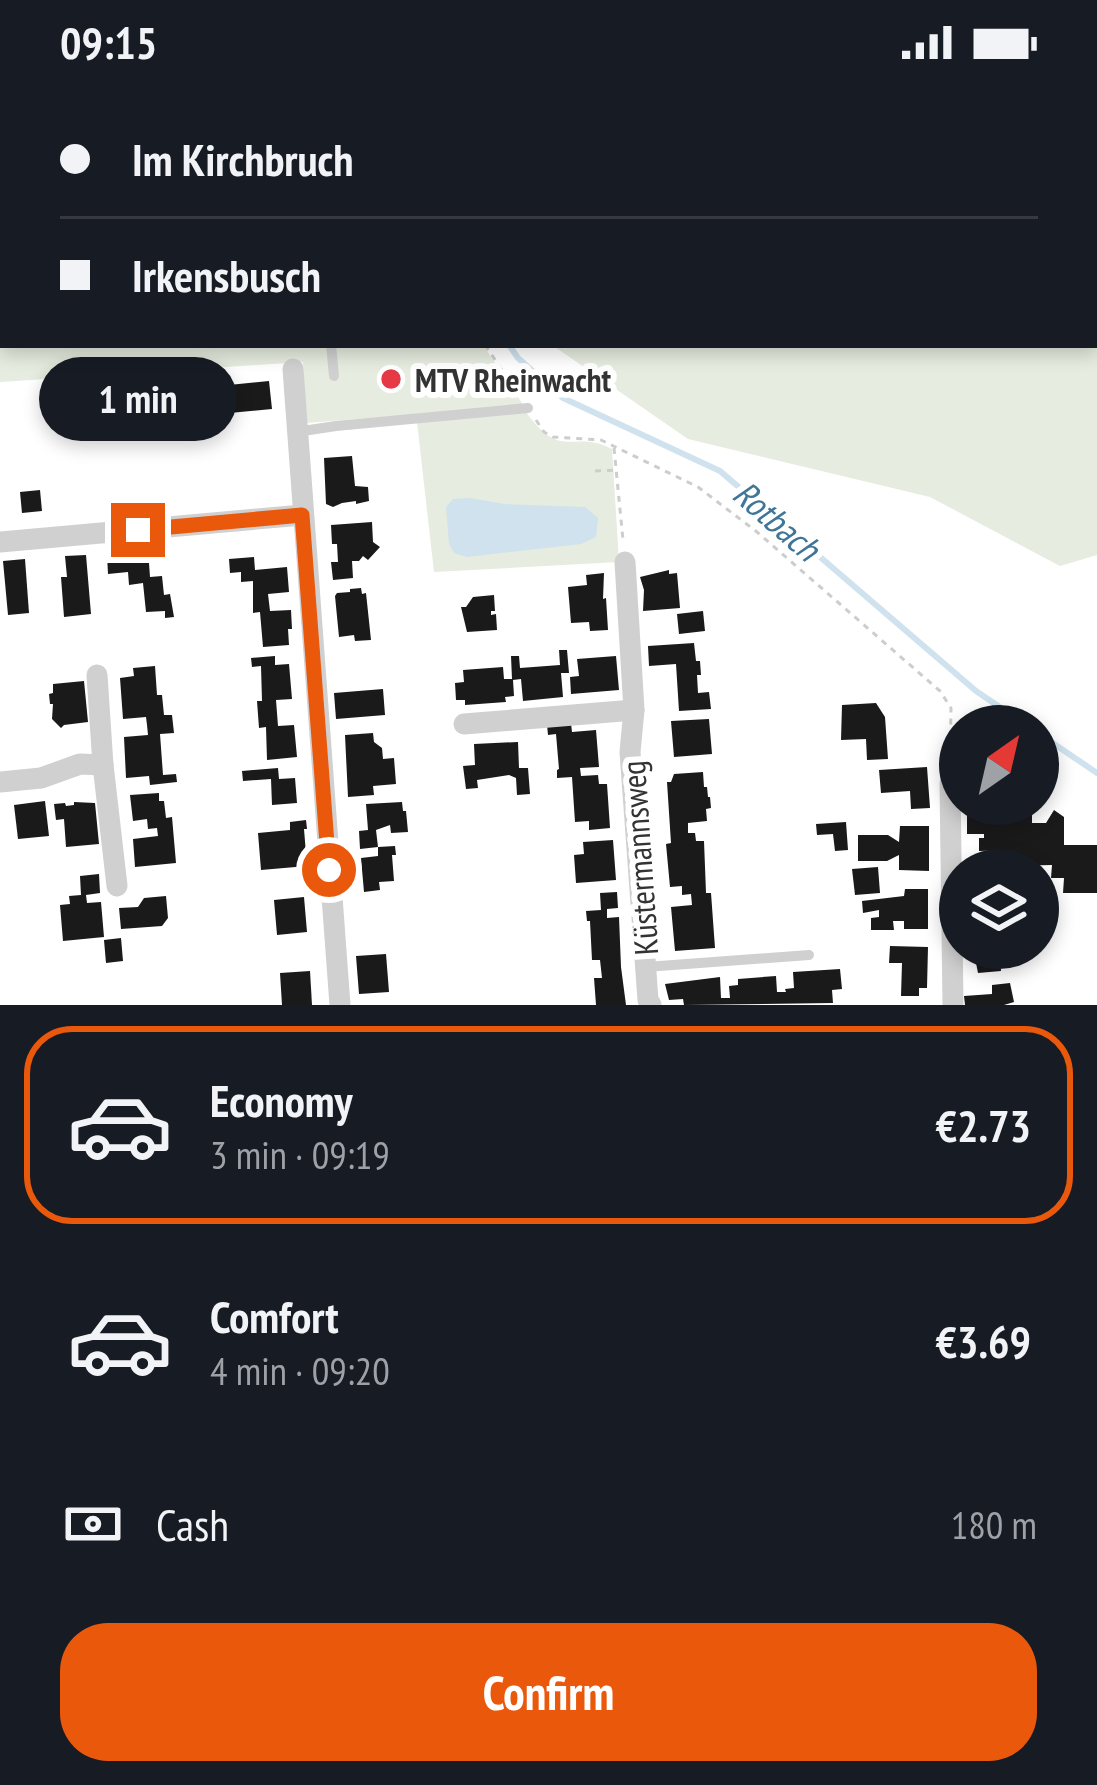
<!DOCTYPE html>
<meta charset="utf-8">
<style>
body{margin:0;font-family:"PT Sans Narrow",sans-serif;background:#20242c;color:#f1f3f6;height:100vh;display:flex;flex-direction:column;font-size:45px;white-space:nowrap}
*{box-sizing:border-box;margin:0}
p{font-size:39px;color:#9ea1a6}
.icon{flex:none;width:66px;height:66px;fill:none;stroke:currentColor;stroke-width:2;stroke-linecap:round;stroke-linejoin:round}
.map{position:relative;height:921px;overflow:hidden}
.details{display:flex;flex-direction:column;background:#171b24;flex:1}
.details>*{flex:none}
.top-card{position:absolute;left:0px;top:0px;width:1098px;height:264px;box-shadow:0 6px 18px #0003;display:grid;align-content:center;height:264px;padding:0 60px;background:#171b24}
.needle{width:78px;rotate:34deg}
.buttons{position:absolute;left:939px;top:621px;display:grid;gap:24px}
.buttons a{display:grid;place-items:center;width:120px;height:120px;border-radius:50%;background:#171b24;box-shadow:0 6px 18px #0003;font-size:60px}
.end{position:absolute;width:54px;height:54px;margin:-27px;border:15px solid #ea580c;background:#fff;box-shadow:0 0 0 6px #fff}
.from{border-radius:50%}
.bubble{position:absolute;height:84px;border-radius:42px;background:#171b24;box-shadow:0 6px 18px #0003;font-size:39px;font-weight:700;line-height:84px;text-align:center}
.top-card b{display:flex;align-items:center;gap:42px;height:114px;font-size:45px}
.top-card b+b{border-top:3px solid #363941}
.top-card i{width:30px;height:30px;background:#f1f3f6}
ul{padding:21px 0 0;list-style:none}
li{display:flex;align-items:center;gap:36px;height:198px;margin:0 24px 18px;padding:0 36px;border:6px solid transparent;border-radius:48px}
li div{flex:1}
li b{display:block;font-size:45px}
li em{font-style:normal;font-weight:700}
li.selected{border-color:#ea580c}
li>.icon{width:108px;height:108px;stroke-width:1.5}
.pay{display:flex;align-items:center;gap:30px;height:132px;padding:0 60px;font-size:45px}
.pay p{margin-inline-start:auto}
.cta{display:flex;gap:24px;margin-top:auto;padding:24px 60px}
.cta a{flex:1;height:138px;border-radius:48px;background:#ea580c;color:#fff;font-size:48px;font-weight:700;line-height:138px;text-align:center}
.status{display:flex;justify-content:space-between;align-items:center;height:84px;padding:0 60px;background:#171b24;direction:ltr}
.status svg{height:33px;fill:currentColor}
.map>svg:first-child{display:block}
</style>
<div class="status"><b>09:15</b><svg viewBox="0 0 49 12"><path d="M0 12V9h3v3zM5 12V6h3v6zM10 12V3h3v9zM15 12V0h3v12zM26 1h20v11H26zM47 4h2v5h-2z"/></svg></div>
<div class="map">
<svg width="1097" height="921" viewBox="0 0 1097 921">
<rect width="100%" height="100%" fill="#fff"/>
<g fill="#e6ecdf">
<path d="M0 0H1097V471L1060 482 930 413 688 355 552 261H1095V3H3V261H483L524 322 306 339 303 278 0 298Z"/>
<path d="M526 328C562 379 573 344 612 365L619 478 434 488 417 338Z"/>
</g>
<path fill="#cfe2ee" d="M471 414 504 420 585 423 598 434 596 453 581 460 467 473 454 469 449 460 446 423 453 415Z"/>
<g fill="none" stroke-linecap="round" stroke-linejoin="round">
<g stroke="#cfe2ee" stroke-width="6">
<path d="M341 0 342 3"/>
<path d="M509 261 518 274 563 314 720 387 976 607 1028 642"/>
<path d="M1038 649 1097 689"/>
</g>
</g>
<g fill="#1a1a1a">
<path d="M269 297 272 325 219 330 220 339 205 340 203 320H228L229 301Z"/>
<path d="M352 372 355 402 368 403 369 417 356 420V417L342 419 333 423 326 420 324 374Z"/>
<path d="M40 406 42 427 22 429 20 408Z"/>
<path d="M372 438 373 458 380 463 368 476 363 472 359 477H352L353 494 333 496 331 478H338L337 460H332L331 441Z"/>
<path d="M148 465 150 493 162 492 164 511 170 510 174 533 165 534V527L146 528 143 499 129 501 128 488 108 490 107 471Z"/>
<path d="M86 471 91 530 64 533 61 493H67L65 472Z"/>
<path d="M254 473 255 486 287 483 289 508 268 510 270 527 291 526 292 545H288L289 561 263 563 260 528 253 529V497L241 498V488L230 489 229 475Z"/>
<path d="M25 475 29 529 8 531 3 477Z"/>
<path d="M669 486V490L677 489 680 524 643 527 644 506 640 493Z"/>
<path d="M604 489 603 515 606 514 608 546 590 547 589 538 571 539 568 503 587 501 586 491Z"/>
<path d="M361 504 362 510 366 509 371 556 355 557 354 551 339 553 335 512 337 509 350 508V505Z"/>
<path d="M494 511 495 527H491V531L496 530 497 546 467 548 461 523H466L473 513Z"/>
<path d="M703 527 705 547 679 550 677 530Z"/>
<path d="M694 559 696 577H700L701 591H697L698 609 709 608 711 625 679 627 676 580 649 582 648 562Z"/>
<path d="M559 566H567L569 589H561L563 613 523 617 521 595 513 596 514 612 505 613 506 618 465 621V616H456L455 599 464 598 463 586 503 583 504 595H512L511 572H519L520 584 560 581Z"/>
<path d="M275 572V581L289 580 292 615 276 616 278 642 294 641 297 673 267 676 266 643 259 644 257 617H262L261 582 252 583 251 574Z"/>
<path d="M616 572 619 606 571 610 570 593 579 592 577 575Z"/>
<path d="M155 582 157 611H162L164 631H172L174 649 160 650 163 691 176 690 177 698 150 701 149 692 126 694 124 653 148 651 147 641 146 633 123 635 120 594 134 592 133 584Z"/>
<path d="M84 597 88 638 64 641 61 644 52 635 53 620H50L49 610 53 609V600Z"/>
<path d="M383 605 385 631 336 635 334 609Z"/>
<path d="M876 619 885 633 888 675 867 676 866 655 841 656 842 621Z"/>
<path d="M709 635 712 670 674 673 671 637Z"/>
<path d="M571 639 572 648 596 646 599 683 580 684 581 692 598 691 599 700H607L610 744 589 746V737L575 738 572 693 557 694V686L559 685 556 650 548 651 547 641Z"/>
<path d="M373 649 374 658 382 664 383 675 394 674 396 700 373 702 374 711 348 713 345 651Z"/>
<path d="M518 658 519 684H528L530 710 517 711 516 694 509 691 477 696 478 704 466 705 463 682 475 681 474 660Z"/>
<path d="M927 683 930 724 911 725 910 707 881 709 879 686Z"/>
<path d="M278 684 279 695 295 694 297 719 272 721 271 695 243 697 242 687Z"/>
<path d="M703 688 704 703H707L708 713H710L711 724 706 725 707 737 688 739V749H695L696 757H704L706 809H711L715 864 675 867 671 823 692 821 691 810 682 811V802L670 803 666 760 671 759 667 698H671L674 690Z"/>
<path d="M159 709V717H164L166 734 172 733 176 779 135 783 133 755 158 752 157 744 148 745 147 735 133 737 130 711Z"/>
<path d="M45 717 49 752 18 755 14 721Z"/>
<path d="M74 718 95 719 99 760 66 763 64 735 56 736 54 720 65 719 66 722 74 721Z"/>
<path d="M402 718 403 727H406L408 748 391 749 390 741 376 746 378 763 395 762 396 771H392L394 797 379 798 380 806 364 808 361 774 378 772V763L360 765 359 747 368 746 366 720Z"/>
<path d="M967 720H999V722L1011 723V728H1018V720H1032V739H1046L1054 726 1064 733V761H1097V809H1063L1064 794H1051L1052 781 1010 782V766L979 767V754H984V750H967Z"/>
<path d="M306 736 307 745H304L307 782 261 786 258 749 290 746V738Z"/>
<path d="M846 738 848 766 835 767 833 750 817 751 816 740Z"/>
<path d="M900 742H929V787L899 786V771L887 777H858V751H888L899 758Z"/>
<path d="M613 756 616 796 576 799 574 771 584 770 583 758Z"/>
<path d="M878 783 880 809 855 811 852 785Z"/>
<path d="M99 790 100 809 86 811 87 819 101 818 104 853 63 857 60 821 70 820 69 812 81 811 80 792Z"/>
<path d="M905 805H928V845H904V837H893L894 846H871V834L879 833V826L863 829 862 817 904 812Z"/>
<path d="M617 808 618 824 607 825V834L619 833 621 883 626 921H596L594 894H602L600 876H592L590 837H587L586 827 601 826 600 809Z"/>
<path d="M166 812 168 834 162 842 121 845 119 824 138 823 144 814Z"/>
<path d="M304 813 307 848 277 851 274 816Z"/>
<path d="M121 854 123 877 106 879 104 856Z"/>
<path d="M890 862 928 863 927 904H919V912H901L902 879H889Z"/>
<path d="M973 864H1010V867L1000 868 1001 887 978 889Z"/>
<path d="M386 870 389 908 359 910 356 872Z"/>
<path d="M840 885 842 905 832 906 833 919 684 921 683 915 669 916 665 900 720 893 721 914H730L729 902 738 901V895L776 892 777 908H786L785 905 794 904 793 888Z"/>
<path d="M310 887 312 921H282L280 889Z"/>
<path d="M1010 899 1014 918 1004 921H965L964 912 992 910V901Z"/>
</g>
<g fill="none" stroke-linecap="round" stroke-linejoin="round">
<g stroke="#cdcdcd" stroke-width="3" stroke-dasharray="6 6" stroke-linecap="butt">
<path d="M321 0 322 3"/>
<path d="M485 261 517 308"/>
<path d="M536 336 544 348 553 353 601 356 698 403 757 448 940 607 951 624 950 680"/>
<path d="M614 364 623 456"/>
<path d="M595 387 616 386"/>
</g>
<g stroke="#d0d0d0" stroke-width="10">
<path d="M293 0 294 3"/>
<path d="M331 261 334 292"/>
<path d="M296 348 336 342 528 324"/>
<path d="M646 883 809 871"/>
</g>
<g stroke="#d0d0d0" stroke-width="21">
<path d="M293 285 340 921"/>
<path d="M0 458 302 431"/>
<path d="M625 478 634 626 630 668 648 916 651 921"/>
<path d="M97 591 103 681 117 802"/>
<path d="M464 640 634 626"/>
<path d="M0 698 41 694 80 680 103 681"/>
<path d="M950 699 953 921"/>
</g>
</g>
<g fill="none" stroke-linecap="round" stroke-linejoin="round">
<path stroke="#ea580c" stroke-width="15" d="M138 446 302 431 329 786"/>
</g>
<circle fill="#e63946" stroke="#fff" stroke-width="4.5" cx="391" cy="295" r="12"/>
<g text-anchor="middle" dominant-baseline="central" stroke-width="12" stroke-linejoin="round" paint-order="stroke">
<g font-size="33" font-weight="bold" fill="#333" stroke="#fff" text-anchor="start">
<text x="415" y="295">MTV Rheinwacht</text>
</g>
<g font-size="33" fill="#333" stroke="#fff">
<text transform="translate(639 774) rotate(-94)">Küstermannsweg</text>
</g>
<g font-size="36" font-style="italic" fill="#3f7597" stroke="#fff">
<text transform="translate(777 436) rotate(41)">Rotbach</text>
</g>
</g>
</svg>
<div class="buttons">
<a><svg class="needle" viewBox="-14 -14 28 28"><path d="M0-13l5 13h-10z" fill="#e53935"/><path d="M0 13l5-13h-10z" fill="#9ea1a6"/></svg></a>
<a><svg class="icon" aria-label="layers" viewBox="0 0 24 24"><path d="M12 4l9 5-9 5-9-5zM3 14l9 5 9-5"/></svg></a>
</div>
<i class="end from" style="left:329px;top:786px"></i>
<i class="end" style="left:138px;top:446px"></i>
<div class="bubble" style="left:39px;top:273px;width:198px">1 min</div>
<div class="top-card">
<b><i class="from"></i>Im Kirchbruch</b>
<b><i></i>Irkensbusch</b>
</div>
</div>
<section class="details">
<ul>
<li class="selected"><svg class="icon" aria-label="car" viewBox="0 0 24 24"><path d="M5 17H2v-5l4-1 3-4h7l3 4 3 1v5h-3M9 17h6M6 11h13"/><circle cx="7" cy="17" r="2"/><circle cx="17" cy="17" r="2"/></svg><div><b>Economy</b><p>3 min · 09:19</p></div><em>€2.73</em></li>
<li><svg class="icon" aria-label="car" viewBox="0 0 24 24"><path d="M5 17H2v-5l4-1 3-4h7l3 4 3 1v5h-3M9 17h6M6 11h13"/><circle cx="7" cy="17" r="2"/><circle cx="17" cy="17" r="2"/></svg><div><b>Comfort</b><p>4 min · 09:20</p></div><em>€3.69</em></li>
</ul>
<div class="pay"><svg class="icon" aria-label="cash" viewBox="0 0 24 24"><path d="M3 7h18v10H3z"/><circle cx="12" cy="12" r="2"/></svg>Cash<p>180 m</p></div>
<div class="cta"><a>Confirm</a></div>
</section>
